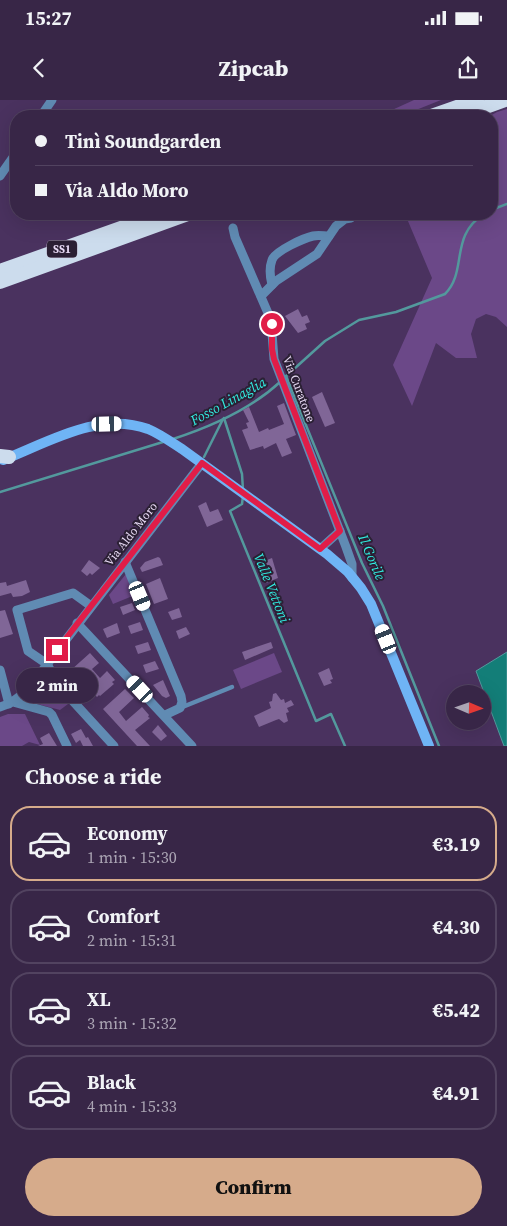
<!DOCTYPE html>
<meta charset="utf-8">
<style>
body{margin:0;font-family:"Source Serif 4",serif;background:#3f2e4e;color:#f1f3f6;height:100vh;display:flex;flex-direction:column;font-size:19px;white-space:nowrap}
*{box-sizing:border-box;margin:0}
p{font-size:16px;color:#aba5b4}
.icon{flex:none;width:28px;height:28px;fill:none;stroke:currentColor;stroke-width:2;stroke-linecap:round;stroke-linejoin:round}
.map{position:relative;height:646px;overflow:hidden}
.sheet{display:flex;flex-direction:column;background:#382647;flex:1}
.sheet>*{flex:none}
.top-card{position:absolute;left:10px;top:10px;width:488px;height:110px;border-radius:20px;box-shadow:0 5px 20px #0002,0 0 0 1px #524360;display:grid;align-content:center;height:110px;padding:0 25px;background:#382647}
.needle{width:32px;rotate:92deg}
.controls{position:absolute;left:446px;top:585px;display:grid;gap:10px}
.controls a{display:grid;place-items:center;width:45px;height:45px;border-radius:50%;background:#382647;box-shadow:0 5px 20px #0002,0 0 0 1px #524360;font-size:25px}
.end{position:absolute;width:22px;height:22px;margin:-11px;border:6px solid #e11d48;background:#fff;box-shadow:0 0 0 2px #fff}
.from{border-radius:50%}
.bubble{position:absolute;height:35px;border-radius:18px;background:#382647;box-shadow:0 5px 20px #0002,0 0 0 1px #524360;font-size:16px;font-weight:800;line-height:35px;text-align:center}
.car{position:absolute;width:15px;height:30px;margin:-15px -8px;border-radius:6px;box-shadow:0 0 4px 1px #0007;background:linear-gradient(#fff 24%,#345 0 40%,#fff 0 76%,#345 0 86%,#fff 0)}
.top-card b{display:flex;align-items:center;gap:18px;height:48px;font-size:19px}
.top-card b+b{border-top:1px solid #524360}
.top-card i{width:12px;height:12px;background:#f1f3f6}
ul{padding:0;list-style:none}
li{display:flex;align-items:center;gap:15px;height:75px;margin:0 10px 8px;padding:0 15px;border:2px solid #524360;border-radius:20px}
li div{flex:1}
li b{display:block;font-size:19px}
li em{font-style:normal;font-weight:800}
li.selected{border-color:#d6ab8b}
li>.icon{width:45px;height:45px;stroke-width:1.5}
h2{padding:0 25px;font-size:22px;line-height:60px}
.primary-button{display:flex;gap:10px;margin-top:auto;padding:10px 25px}
.primary-button a{flex:1;height:58px;border-radius:30px;background:#d6ab8b;color:#111;font-size:20px;font-weight:800;line-height:58px;text-align:center}
.status{display:flex;justify-content:space-between;align-items:center;height:35px;padding:0 25px;background:#382647;direction:ltr}
.status svg{height:14px;fill:currentColor}
header{display:flex;justify-content:space-between;align-items:center;height:65px;padding:0 25px;background:#382647;font-size:22px;font-weight:800}
.map>svg:first-child{display:block}
</style>
<div class="status"><b>15:27</b><svg viewBox="0 0 49 12"><path d="M0 12V9h3v3zM5 12V6h3v6zM10 12V3h3v9zM15 12V0h3v12zM26 1h20v11H26zM47 4h2v5h-2z"/></svg></div>
<header><svg class="icon" aria-label="back" viewBox="0 0 24 24"><path d="M15 5l-7 7 7 7"/></svg>Zipcab<svg class="icon" aria-label="share" viewBox="0 0 24 24"><path d="M12 15V3M7 8l5-5 5 5M5 13v7h14v-7"/></svg></header>
<div class="map">
<svg width="507" height="646" viewBox="0 0 507 646">
<rect width="100%" height="100%" fill="#4a325f"/>
<g fill="#6b4888">
<path d="M414 0H441L401 16 381 15Z"/>
<path d="M507 9V227L496 217 486 214 476 219 471 234 477 258H456L436 243 412 306 393 265 432 178 405 114H491V16H490L497 12Z"/>
<path d="M126 474 135 495 113 504 109 495Z"/>
<path d="M274 553 282 572 241 589 233 570Z"/>
<path d="M47 576 68 604 60 610 26 601V598L43 577Z"/>
<path d="M8 614H25L40 645 29 642 22 646H0V617Z"/>
</g>
<path fill="#137e78" stroke="#53999d" d="M507 552V646H504L476 571Z"/>
<g fill="none" stroke-linecap="round" stroke-linejoin="round">
<g stroke="#53999d" stroke-width="2.5">
<path d="M491 110 507 104"/>
<path d="M286 276 362 463 383 506 439 646"/>
<path d="M284 278 325 241 359 220 396 212 445 194C468 171 449 136 484 114"/>
<path d="M224 318 242 374 243 390"/>
<path d="M173 339C210 327 252 308 280 282"/>
<path d="M204 357 223 319"/>
<path d="M0 392 163 342"/>
<path d="M243 396 242 404 230 411 316 621 331 614 345 646"/>
</g>
</g>
<g fill="#806697">
<path d="M298 209 302 217 307 215 310 222 305 224 307 229 298 233 285 216Z"/>
<path d="M322 292 335 323 325 327 312 297Z"/>
<path d="M284 303 296 335 286 339 292 353 282 357 276 343 264 349 263 346 250 350 242 330 248 328 246 323 249 322 243 310 249 307 259 332 268 328 269 330 284 324 277 306Z"/>
<path d="M206 402 210 412 218 409 223 420 207 427 198 406Z"/>
<path d="M158 457 160 458 163 465 142 472 140 468 145 462Z"/>
<path d="M272 458 278 478 266 483 257 464Z"/>
<path d="M89 460 100 468 92 475 90 473 87 476 81 471Z"/>
<path d="M160 478 168 499 154 504 146 484Z"/>
<path d="M26 480 30 492 22 496 13 497 11 493 0 496V483L6 482 7 486Z"/>
<path d="M132 503 135 510 123 515 120 507Z"/>
<path d="M179 508 182 517 172 520 168 512Z"/>
<path d="M5 510 13 534 0 538V511Z"/>
<path d="M140 522 143 530 131 534 128 526Z"/>
<path d="M117 523 120 533 107 538 103 529Z"/>
<path d="M186 527 190 534 179 539 176 531Z"/>
<path d="M148 542 151 550 138 554 135 546Z"/>
<path d="M271 542 273 548 245 560 242 552Z"/>
<path d="M90 553 99 563 92 569 100 578 107 571 115 580 112 582 114 584 100 596 99 595 97 597 71 570Z"/>
<path d="M155 561 159 569 146 573 143 565Z"/>
<path d="M329 568 333 579 330 580 332 583 324 586 318 573Z"/>
<path d="M163 580 170 596 166 598 162 596 153 585Z"/>
<path d="M125 589 134 598 119 612 126 621 142 607 149 615 148 617 150 618 135 630 150 646H137L103 609Z"/>
<path d="M276 593 281 600 284 599 285 603 291 600 294 605 287 608 289 612 286 613 288 621 284 623 279 619 276 620 259 627 254 616 271 608 269 602 272 601 273 594Z"/>
<path d="M158 625 167 636 161 641 152 632Z"/>
<path d="M81 629 86 638 88 637 93 646H83L80 640 76 643 71 634Z"/>
<path d="M49 633 57 646H38L43 644 40 638Z"/>
</g>
<g fill="none" stroke-linecap="round" stroke-linejoin="round">
<path stroke="#608bb3" stroke-width="4.5" d="M180 608 232 587"/>
<g stroke="#608bb3" stroke-width="9">
<path d="M41 16 52 0"/>
<path d="M0 76 16 53"/>
<path d="M233 128 235 137 271 220 274 259 346 447 352 464V478"/>
<path d="M272 185C270 177 269 168 272 160 275 151 304 138 313 136 318 135 324 136 329 136"/>
<path d="M261 196 276 181 317 154 336 126 345 119 351 118"/>
<path d="M320 449 340 431"/>
<path d="M125 462 181 596 182 602 180 608 165 615"/>
<path d="M91 506 73 493 17 510 28 551 47 564 59 586 114 646"/>
<path d="M77 523 192 646"/>
<path d="M0 570 9 604"/>
<path d="M13 602 49 612 52 615 67 646"/>
<path d="M0 607C16 602 25 592 35 580L202 363"/>
</g>
<path stroke="#6fb4f5" stroke-width="10" d="M3 360C49 342 99 311 148 329 160 334 171 342 182 349L327 454 348 472 361 488 371 504 429 646"/>
<g stroke="#ccdced" stroke-width="14">
<path d="M431 16 477 0"/>
<path d="M461 16 505 0"/>
<path d="M0 171 160 114"/>
<path d="M0 182 188 114"/>
<path d="M0 356 9 357"/>
</g>
</g>
<g fill="none" stroke-linecap="round" stroke-linejoin="round">
<path stroke="#e11d48" stroke-width="6" d="M57 550 202 363 320 449 340 431 274 259 272 249V224"/>
</g>
<g text-anchor="middle" dominant-baseline="central" stroke-width="4" stroke-linejoin="round" paint-order="stroke">
<rect fill="#2b2034" stroke="#afa2ba" stroke-width="1" x="47" y="140.5" width="30" height="17" rx="4"/>
<g font-size="11" font-weight="bold" fill="#e7d9f4">
<text x="62" y="149">SS1</text>
</g>
<g font-size="12" fill="#e7d9f4" stroke="#2b2034">
<text transform="translate(299 289) rotate(69)">Via Curatone</text>
<text transform="translate(131 434) rotate(-52)">Via Aldo Moro</text>
</g>
<g font-size="14" font-style="italic" fill="#31eee2" stroke="#2b2034">
<text transform="translate(228 301) rotate(-29)">Fosso Linaglia</text>
<text transform="translate(372 457) rotate(67)">Il Gorile</text>
<text transform="translate(272 488) rotate(68)">Valle Vettoni</text>
</g>
</g>
</svg>
<div class="controls">
<a><svg class="needle" viewBox="-14 -14 28 28"><path d="M0-13l5 13h-10z" fill="#e53935"/><path d="M0 13l5-13h-10z" fill="#aba5b4"/></svg></a>
</div>
<i class="end from" style="left:272px;top:224px"></i>
<i class="end" style="left:57px;top:550px"></i>
<div class="bubble" style="left:16px;top:568px;width:82px">2 min</div>
<i class="car" style="left:107px;top:324px;rotate:89deg"></i>
<i class="car" style="left:140px;top:496px;rotate:157deg"></i>
<i class="car" style="left:386px;top:539px;rotate:338deg"></i>
<i class="car" style="left:140px;top:589px;rotate:317deg"></i>
<div class="top-card">
<b><i class="from"></i>Tinì Soundgarden</b>
<b><i></i>Via Aldo Moro</b>
</div>
</div>
<section class="sheet">
<h2>Choose a ride</h2>
<ul>
<li class="selected"><svg class="icon" aria-label="car" viewBox="0 0 24 24"><path d="M5 17H2v-5l4-1 3-4h7l3 4 3 1v5h-3M9 17h6M6 11h13"/><circle cx="7" cy="17" r="2"/><circle cx="17" cy="17" r="2"/></svg><div><b>Economy</b><p>1 min · 15:30</p></div><em>€3.19</em></li>
<li><svg class="icon" aria-label="car" viewBox="0 0 24 24"><path d="M5 17H2v-5l4-1 3-4h7l3 4 3 1v5h-3M9 17h6M6 11h13"/><circle cx="7" cy="17" r="2"/><circle cx="17" cy="17" r="2"/></svg><div><b>Comfort</b><p>2 min · 15:31</p></div><em>€4.30</em></li>
<li><svg class="icon" aria-label="car" viewBox="0 0 24 24"><path d="M5 17H2v-5l4-1 3-4h7l3 4 3 1v5h-3M9 17h6M6 11h13"/><circle cx="7" cy="17" r="2"/><circle cx="17" cy="17" r="2"/></svg><div><b>XL</b><p>3 min · 15:32</p></div><em>€5.42</em></li>
<li><svg class="icon" aria-label="car" viewBox="0 0 24 24"><path d="M5 17H2v-5l4-1 3-4h7l3 4 3 1v5h-3M9 17h6M6 11h13"/><circle cx="7" cy="17" r="2"/><circle cx="17" cy="17" r="2"/></svg><div><b>Black</b><p>4 min · 15:33</p></div><em>€4.91</em></li>
</ul>
<div class="primary-button"><a>Confirm</a></div>
</section>
